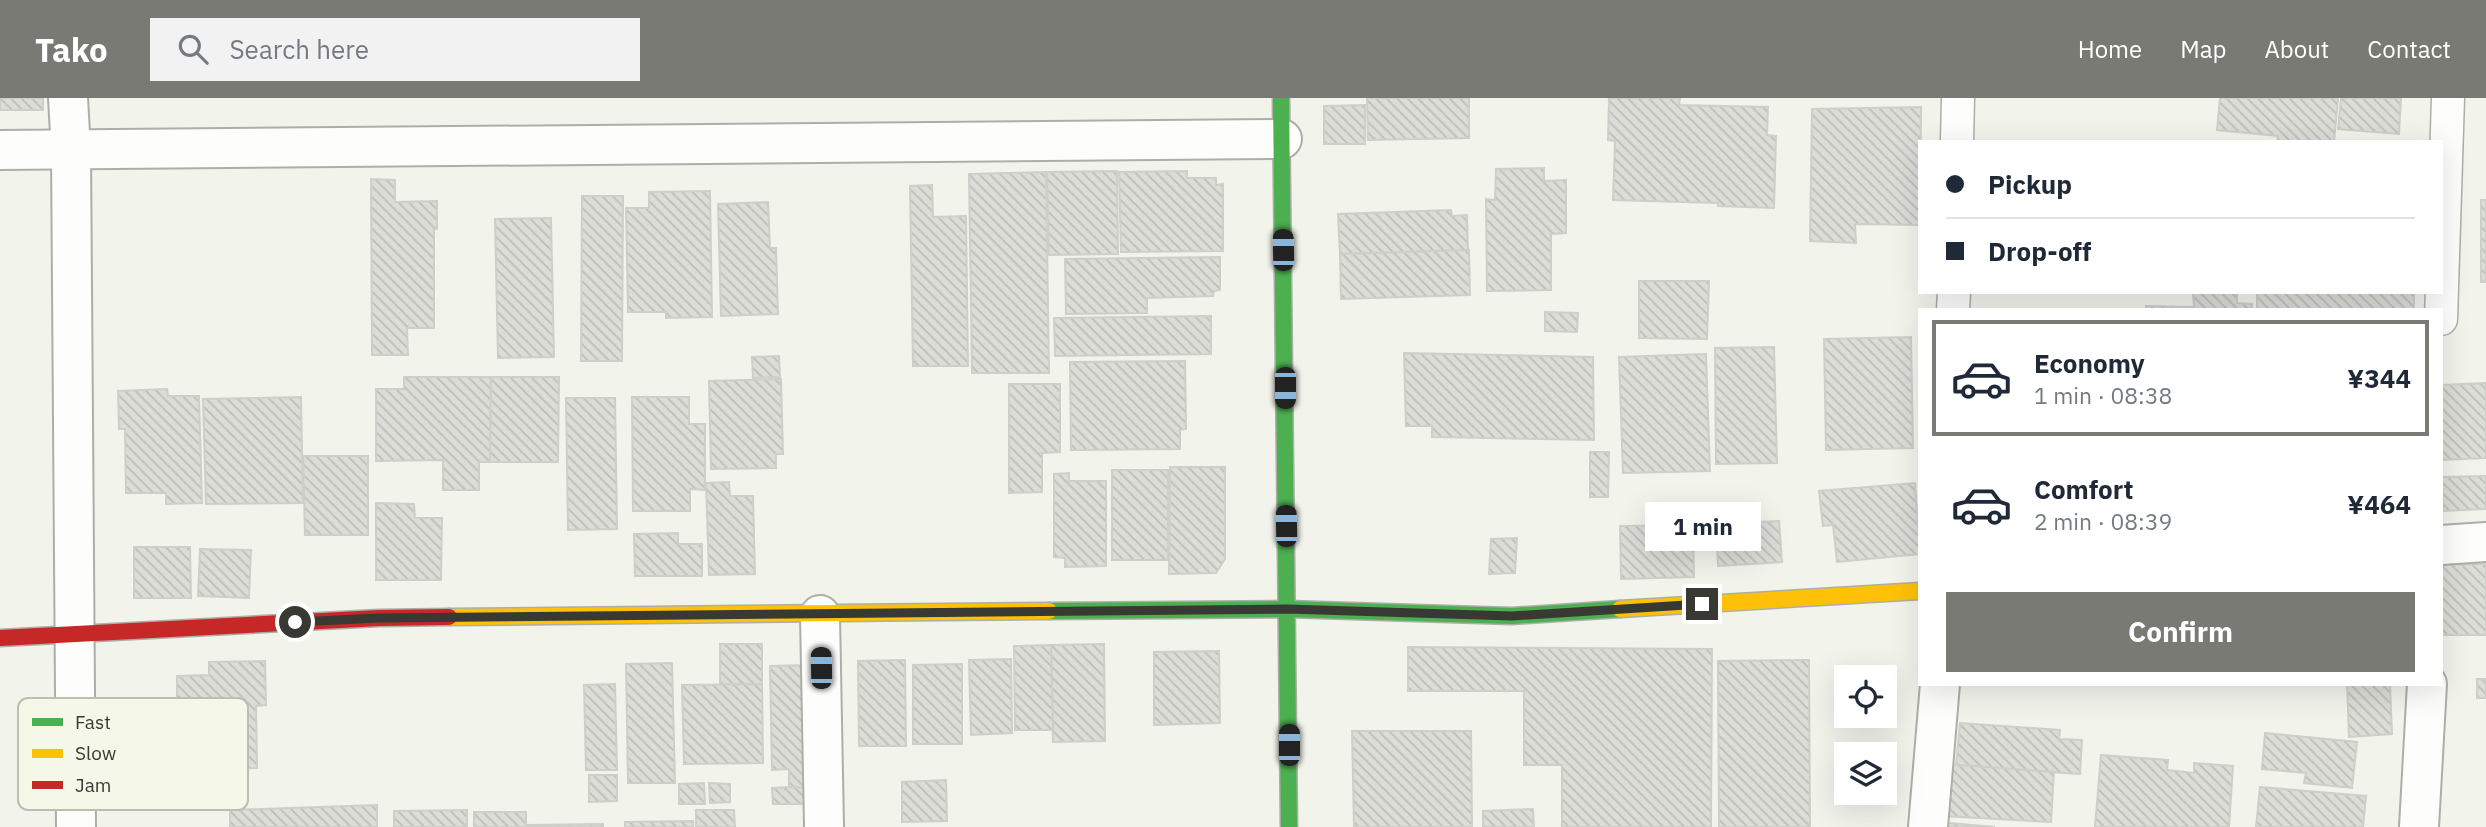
<!DOCTYPE html>
<meta charset="utf-8">
<style>
body{margin:0;font-family:"IBM Plex Sans",sans-serif;background:#f2f2f3;color:#1f2937;height:100vh;display:flex;flex-direction:column;font-size:26px;white-space:nowrap}
*{box-sizing:border-box;margin:0}
p{font-size:23px;color:#747a83}
.icon{flex:none;width:38px;height:38px;fill:none;stroke:currentColor;stroke-width:2;stroke-linecap:round;stroke-linejoin:round}
.map{position:relative;flex:1;overflow:hidden}
.details{position:absolute;left:1918px;top:210px;width:525px;height:378px;display:flex;flex-direction:column;background:#fff;border-radius:0px;box-shadow:0 7px 28px #0002}
.details>*{flex:none}
.hud{position:absolute;left:1918px;top:42px;width:525px;height:154px;border-radius:0px;box-shadow:0 7px 28px #0002;display:grid;align-content:center;height:154px;padding:0 28px;background:#fff}
.tools{position:absolute;left:1834px;top:567px;display:grid;gap:14px}
.tools a{display:grid;place-items:center;width:63px;height:63px;border-radius:0px;background:#fff;box-shadow:0 7px 28px #0002;font-size:35px}
.end{position:absolute;width:32px;height:32px;margin:-16px;border:9px solid #383933;background:#fff;box-shadow:0 0 0 4px #fff}
.from{border-radius:50%}
.bubble{position:absolute;height:49px;border-radius:0px;background:#fff;box-shadow:0 7px 28px #0002;font-size:23px;font-weight:800;line-height:49px;text-align:center}
.car{position:absolute;width:21px;height:42px;margin:-21px -10px;border-radius:9px;box-shadow:0 0 5px 2px #0007;background:linear-gradient(#222 24%,#8ab4d8 0 40%,#222 0 76%,#8ab4d8 0 86%,#222 0)}
.hud b{display:flex;align-items:center;gap:24px;height:66px;font-size:26px}
.hud b+b{border-top:2px solid #e0e1e3}
.hud i{width:18px;height:18px;background:#1f2937}
ul{padding:12px 0 0;list-style:none}
li{display:flex;align-items:center;gap:21px;height:116px;margin:0 14px 10px;padding:0 14px;border:4px solid transparent;border-radius:0px}
li div{flex:1}
li b{display:block;font-size:26px}
li em{font-style:normal;font-weight:800}
li.on{border-color:#797a74}
li>.icon{width:63px;height:63px;stroke-width:1.5}
.action{display:flex;gap:14px;margin-top:auto;padding:14px 28px}
.action a{flex:1;height:80px;border-radius:0px;background:#797a74;color:#fff;font-size:28px;font-weight:800;line-height:80px;text-align:center}
header{display:flex;align-items:center;gap:42px;box-sizing:border-box;height:98px;padding:0 35px;background:#797a74;color:#fff}
header strong{font-size:33px}
nav{display:flex;gap:38px;margin-inline-start:auto;font-size:24px}
.search{width:490px;height:63px;background:#f2f2f3;display:flex;align-items:center;gap:18px;box-sizing:border-box;padding:0 24px;border-radius:0px;color:#747a83;font-size:26px}
.map>svg:first-child{display:block}
</style>
<header>
<strong>Tako</strong>
<div class="search"><svg class="icon" aria-label="search" viewBox="0 0 24 24"><circle cx="10" cy="10" r="6"/><path d="M15 15l6 6"/></svg>Search here</div>
<nav><a>Home</a><a>Map</a><a>About</a><a>Contact</a></nav>
</header>
<div class="map">
<svg width="2486" height="729" viewBox="0 0 2486 729">
<defs>
<pattern id="building-back-hatch" width="6" height="6" patternUnits="userSpaceOnUse" patternTransform="scale(1.75)"><rect width="6" height="6" fill="#dcddd7"/><path d="M-1 5l2 2M0 0l6 6M5-1l2 2" fill="none" stroke="#bebeb9"/></pattern>
</defs>
<rect width="100%" height="100%" fill="#f2f4ec"/>
<g fill="url(#building-back-hatch)" stroke="#cdcfc9" stroke-width="2">
<rect x="0" y="0" width="43" height="12"/>
<path d="M1367 0H1469V40L1368 42Z"/>
<path d="M1609 0H1680L1679 7 1768 9 1767 37 1776 38 1774 110 1718 108V105L1613 102 1615 43 1608 42Z"/>
<path d="M2220 0H2338L2334 44H2277L2278 38 2217 32Z"/>
<path d="M2341 0H2401L2399 36 2338 31Z"/>
<path d="M1365 7V46H1324V8Z"/>
<path d="M1921 9 1920 127 1855 126 1856 145 1810 143 1812 11Z"/>
<path d="M1544 70V83L1566 82V135L1551 136V192L1487 193 1486 101 1495 102 1496 71Z"/>
<path d="M1117 73 1118 156 1049 157 1047 74Z"/>
<path d="M1187 73V80H1216V87L1223 86V153L1121 154 1119 74Z"/>
<path d="M1046 74 1049 275H972L969 76Z"/>
<path d="M371 81 395 82V104L437 103V131H434V230H407L408 257H372Z"/>
<path d="M932 87 933 119 966 118 968 268H913L910 88Z"/>
<path d="M710 93 712 219 666 220V214H628L626 110H649V94Z"/>
<path d="M582 98H623L622 263H581Z"/>
<rect x="2481" y="102" width="5" height="82"/>
<path d="M768 104 770 150H776L778 216 721 218 718 106Z"/>
<path d="M1451 112 1452 118 1467 117 1468 152 1340 156 1338 116Z"/>
<path d="M551 120 554 259 498 260 495 121Z"/>
<path d="M1469 152 1470 197 1341 201 1340 156Z"/>
<path d="M1220 159V192L1214 193 1213 198 1147 200V215L1066 216 1065 161Z"/>
<path d="M1639 183H1709L1707 241 1639 240Z"/>
<path d="M2193 194H2237V205L2252 206V212H2146V208L2194 209Z"/>
<rect x="2257" y="194" width="157" height="18"/>
<path d="M1545 214 1578 215 1577 234 1545 233Z"/>
<path d="M1211 218V256L1055 258 1054 220Z"/>
<path d="M1911 239 1913 350 1826 352 1824 241Z"/>
<path d="M1774 249 1777 365 1716 366 1715 250Z"/>
<path d="M1404 255 1593 259 1594 342 1432 339V328H1406Z"/>
<path d="M1706 256 1710 373 1623 375 1619 259Z"/>
<path d="M779 258 780 279 753 280 752 259Z"/>
<path d="M1185 263 1186 331 1180 332V351L1071 352 1070 264Z"/>
<path d="M404 279H491L490 364H479V392H443V362L376 363V291H404Z"/>
<path d="M491 279H559L558 364H490Z"/>
<path d="M781 281 783 356H776V370L711 371 709 283Z"/>
<path d="M2486 285V360L2442 362 2441 287Z"/>
<path d="M1009 286H1060V354L1042 355V394L1009 395Z"/>
<path d="M167 291 168 298H199L202 405 166 406V395H126L125 331H119L118 293Z"/>
<path d="M301 299 303 405 206 406 203 301Z"/>
<path d="M632 299H689V326H705V392L690 391V413H633Z"/>
<path d="M566 300H615L617 431 568 432Z"/>
<path d="M1590 354H1609L1608 399H1590Z"/>
<path d="M303 358H368V437H305Z"/>
<path d="M1170 369H1225V461L1216 475 1169 476Z"/>
<rect x="1112" y="372" width="56" height="90"/>
<path d="M1069 375V383H1106V468L1065 469V460L1054 459V376Z"/>
<path d="M2486 378V411L2443 413 2442 379Z"/>
<path d="M729 384 730 398H753L755 476 709 477 706 385Z"/>
<path d="M1915 385 1920 456 1837 464 1833 427 1823 428 1819 393Z"/>
<path d="M376 405 414 406 415 420H442L441 482H376Z"/>
<path d="M1779 423 1782 464 1718 468 1716 426Z"/>
<path d="M1693 427 1694 479 1621 481 1620 428Z"/>
<path d="M678 435V446H702V478H635L634 436Z"/>
<path d="M1517 440 1515 475 1489 476 1491 441Z"/>
<path d="M134 449H190L191 500H134Z"/>
<path d="M200 451 251 452 249 500 198 498Z"/>
<path d="M2486 466V537H2441V467Z"/>
<path d="M720 546H762V586L720 587Z"/>
<path d="M1104 546 1105 643 1053 644 1051 547Z"/>
<path d="M1051 547 1053 632H1015L1014 548Z"/>
<path d="M1408 549 1712 551 1711 729H1562V667H1524V593H1408Z"/>
<path d="M1219 553 1220 625 1154 627V554Z"/>
<path d="M1011 561 1012 635 971 637 969 562Z"/>
<path d="M905 562 906 648H859L858 563Z"/>
<path d="M1809 562 1810 729H1719L1718 563Z"/>
<path d="M265 563 266 607 256 608 257 670 223 671 222 688H171V693H126L125 604 177 603V578L209 577V564Z"/>
<path d="M672 565 675 685H628L626 566Z"/>
<path d="M962 566V646H913V567Z"/>
<path d="M811 567 813 690 789 689V671L772 672 770 568Z"/>
<rect x="2477" y="581" width="9" height="19"/>
<path d="M615 586 617 672H586L584 587Z"/>
<path d="M762 586 763 665 684 666 682 587Z"/>
<path d="M2347 586H2390L2392 636 2349 639Z"/>
<path d="M1960 625 2060 632 2059 641 2082 642 2080 676 1956 668Z"/>
<path d="M1352 633H1471L1472 729H1354Z"/>
<path d="M2265 635 2357 644 2352 690 2304 685 2306 675 2262 671Z"/>
<path d="M2101 657 2168 662 2167 672 2194 675V665L2233 668 2229 729H2095Z"/>
<path d="M1946 666 2054 674 2051 724 1942 718Z"/>
<path d="M589 677H617V703L589 704Z"/>
<path d="M946 682 947 723 902 724V684Z"/>
<path d="M704 685 705 706H679V686Z"/>
<path d="M709 685 730 686V704L710 705Z"/>
<path d="M789 689 813 690 812 706H773L772 690Z"/>
<path d="M2260 689 2366 698 2363 729H2256Z"/>
<path d="M377 707V729H230V712Z"/>
<path d="M1533 711 1534 729H1483V713Z"/>
<path d="M467 712V729H394V713Z"/>
<path d="M696 712H734L735 729H696Z"/>
<rect x="474" y="714" width="52" height="15"/>
<path d="M693 723V729H625V724Z"/>
<path d="M1937 724 1995 729H1937Z"/>
<path d="M603 726V729H528V727Z"/>
</g>
<g fill="none" stroke-linecap="round" stroke-linejoin="round">
<defs>
<g id="lane">
<path d="M1957 44 1958 0"/>
<path d="M1953 212 1954 194"/>
<path d="M2441 221 2448 0"/>
</g>
<g id="street">
<path d="M68 0 71 53 76 729"/>
<path d="M0 52 1282 41"/>
<path d="M2441 447 2486 444"/>
<path d="M820 517 824 729"/>
<path d="M1928 729 1940 586"/>
<path d="M2419 729 2427 586"/>
</g>
<g id="fast">
<path d="M1281 0 1289 729"/>
<path d="M1049 513 1287 511 1512 518 1620 511"/>
</g>
<g id="slow">
<path d="M1620 511 1920 493"/>
<path d="M449 519 1049 513"/>
</g>
<path id="jam" d="M0 540 379 520 449 519"/>
</defs>
<use href="#lane" stroke="#adaea8" stroke-width="35"/>
<use href="#street" stroke="#adaea8" stroke-width="42"/>
<use href="#fast" stroke="#adaea8" stroke-width="19"/>
<use href="#slow" stroke="#adaea8" stroke-width="19"/>
<use href="#jam" stroke="#adaea8" stroke-width="19"/>
<use href="#lane" stroke="#fdfdfc" stroke-width="32"/>
<use href="#street" stroke="#fdfdfc" stroke-width="38"/>
<use href="#fast" stroke="#4caf50" stroke-width="16"/>
<use href="#slow" stroke="#ffc107" stroke-width="16"/>
<use href="#jam" stroke="#c62828" stroke-width="16"/>
</g>
<g fill="none" stroke-linecap="round" stroke-linejoin="round">
<path stroke="#383933" stroke-width="9" d="M295 524 379 520 1287 511 1512 518 1702 506"/>
</g>
<rect x="18" y="600" width="230" height="112" rx="10" fill="#f5f7e8" stroke="#bcbeb2" stroke-width="2"/>
<rect x="32" y="620" width="31" height="8" fill="#4caf50"/>
<rect x="32" y="651" width="31" height="9" fill="#ffc107"/>
<rect x="32" y="683" width="31" height="8" fill="#c62828"/>
<g font-size="19" fill="#383933">
<text x="75" y="631">Fast</text>
<text x="75" y="662">Slow</text>
<text x="75" y="694">Jam</text>
</g>
</svg>
<div class="tools">
<a><svg class="icon" aria-label="locate" viewBox="0 0 24 24"><circle cx="12" cy="12" r="6"/><path d="M12 2v4M12 18v4M2 12h4M18 12h4"/></svg></a>
<a><svg class="icon" aria-label="layers" viewBox="0 0 24 24"><path d="M12 4l9 5-9 5-9-5zM3 14l9 5 9-5"/></svg></a>
</div>
<i class="end from" style="left:295px;top:524px"></i>
<i class="end" style="left:1702px;top:506px"></i>
<div class="bubble" style="left:1645px;top:404px;width:116px">1 min</div>
<i class="car" style="left:1283px;top:152px;rotate:359deg"></i>
<i class="car" style="left:1285px;top:290px;rotate:180deg"></i>
<i class="car" style="left:1286px;top:428px;rotate:359deg"></i>
<i class="car" style="left:821px;top:570px;rotate:359deg"></i>
<i class="car" style="left:1289px;top:647px;rotate:0deg"></i>
<div class="hud">
<b><i class="from"></i>Pickup</b>
<b><i></i>Drop-off</b>
</div>
<section class="details">
<ul>
<li class="on"><svg class="icon" aria-label="car" viewBox="0 0 24 24"><path d="M5 17H2v-5l4-1 3-4h7l3 4 3 1v5h-3M9 17h6M6 11h13"/><circle cx="7" cy="17" r="2"/><circle cx="17" cy="17" r="2"/></svg><div><b>Economy</b><p>1 min · 08:38</p></div><em>¥344</em></li>
<li><svg class="icon" aria-label="car" viewBox="0 0 24 24"><path d="M5 17H2v-5l4-1 3-4h7l3 4 3 1v5h-3M9 17h6M6 11h13"/><circle cx="7" cy="17" r="2"/><circle cx="17" cy="17" r="2"/></svg><div><b>Comfort</b><p>2 min · 08:39</p></div><em>¥464</em></li>
</ul>
<div class="action"><a>Confirm</a></div>
</section>
</div>
